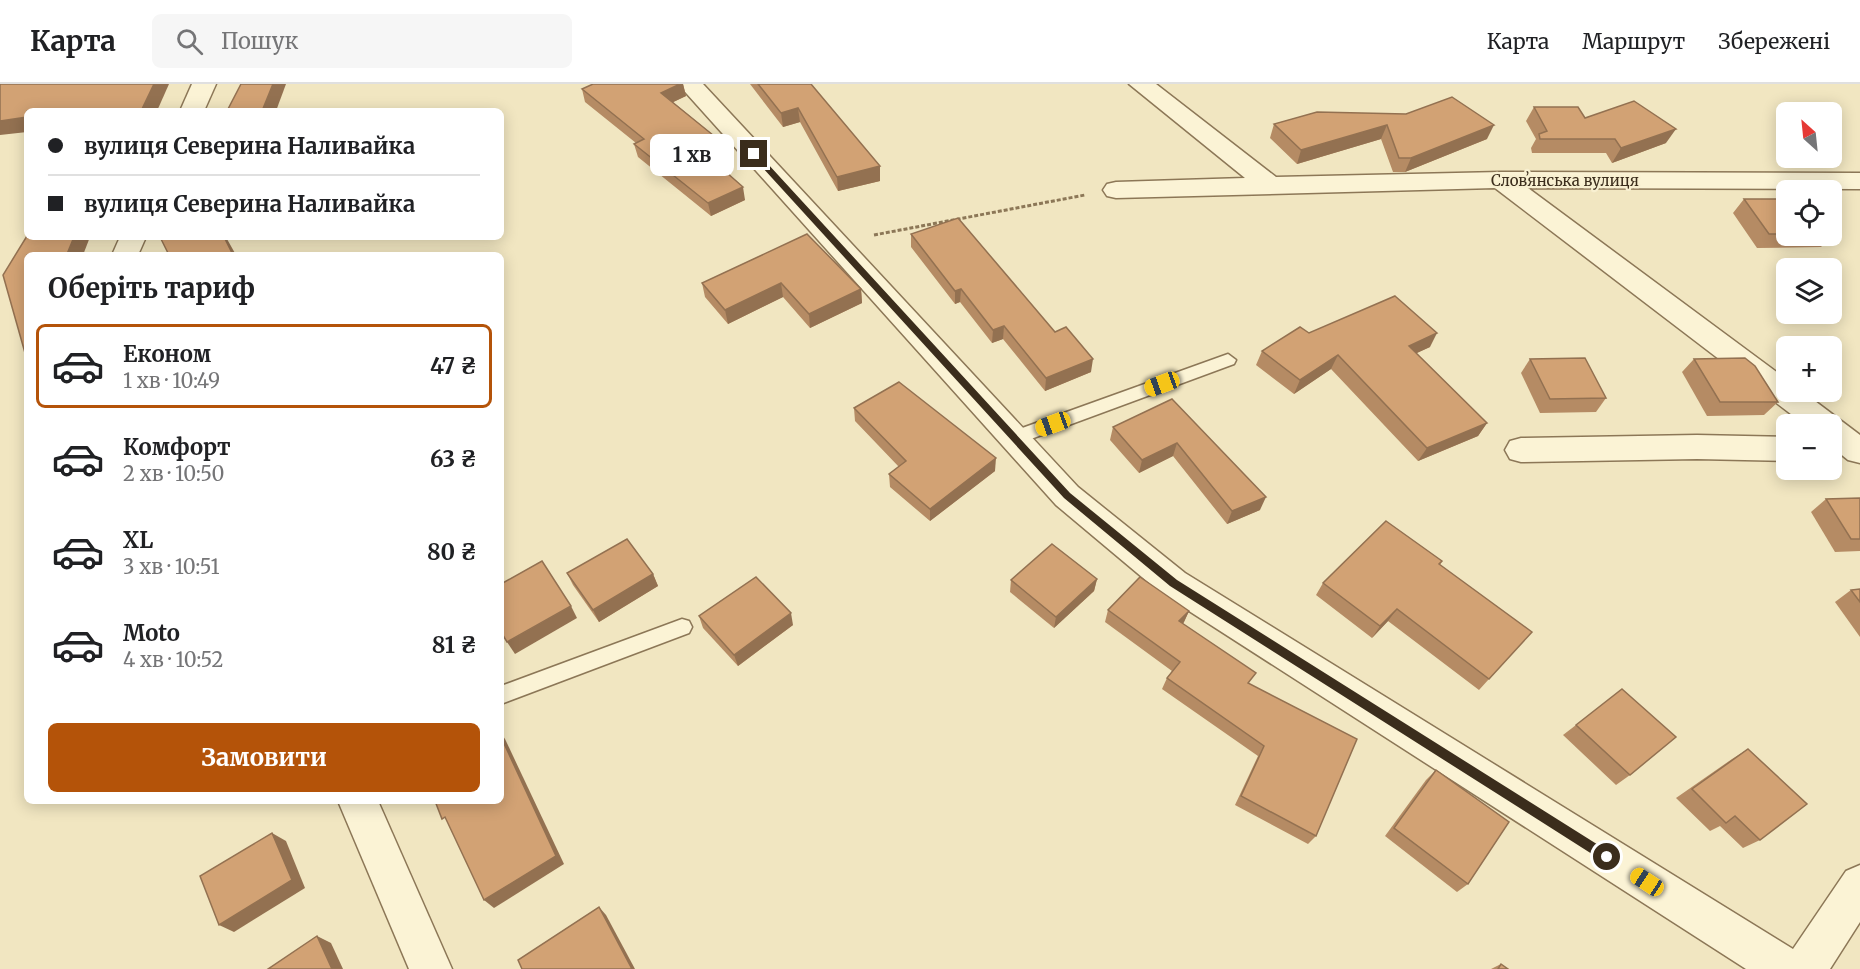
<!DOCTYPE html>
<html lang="uk">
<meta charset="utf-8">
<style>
body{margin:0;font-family:Merriweather,serif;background:#f6f6f6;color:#202124;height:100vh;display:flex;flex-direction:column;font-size:22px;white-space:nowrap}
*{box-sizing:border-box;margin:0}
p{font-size:20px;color:#757577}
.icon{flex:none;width:33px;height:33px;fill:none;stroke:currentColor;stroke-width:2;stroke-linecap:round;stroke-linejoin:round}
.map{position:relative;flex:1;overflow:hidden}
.side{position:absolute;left:24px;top:168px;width:480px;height:552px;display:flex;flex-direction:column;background:#fff;border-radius:9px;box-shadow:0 3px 15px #0003}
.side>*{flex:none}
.banner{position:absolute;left:24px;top:24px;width:480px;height:132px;border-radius:9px;box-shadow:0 3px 15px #0003;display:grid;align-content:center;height:132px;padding:0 24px;background:#fff}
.needle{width:39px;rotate:333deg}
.tools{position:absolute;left:1776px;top:18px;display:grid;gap:12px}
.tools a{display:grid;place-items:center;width:66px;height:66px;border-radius:9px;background:#fff;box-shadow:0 3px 15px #0003;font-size:30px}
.end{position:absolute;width:27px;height:27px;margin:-14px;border:8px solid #3b2d1c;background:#fff;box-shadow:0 0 0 3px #fff}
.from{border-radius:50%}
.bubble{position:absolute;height:42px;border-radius:9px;background:#fff;box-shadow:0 3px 15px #0003;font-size:20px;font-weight:700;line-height:42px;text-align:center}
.car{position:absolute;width:18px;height:36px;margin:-18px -9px;border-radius:8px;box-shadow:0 0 4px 2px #0007;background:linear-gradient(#f5c518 24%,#345 0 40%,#f5c518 0 76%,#345 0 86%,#f5c518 0)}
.banner b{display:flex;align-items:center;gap:21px;height:57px;font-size:22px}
.banner b+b{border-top:2px solid #e0e0e0}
.banner i{width:15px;height:15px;background:#202124}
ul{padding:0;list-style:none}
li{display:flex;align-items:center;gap:18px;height:84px;margin:0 12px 9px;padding:0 12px;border:3px solid transparent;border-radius:9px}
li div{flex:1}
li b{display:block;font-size:22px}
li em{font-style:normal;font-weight:700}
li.selected{border-color:#b45309}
li>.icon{width:54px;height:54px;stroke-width:1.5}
h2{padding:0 24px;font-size:27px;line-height:72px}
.button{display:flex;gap:12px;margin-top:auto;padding:12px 24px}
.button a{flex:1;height:69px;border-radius:9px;background:#b45309;color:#fff;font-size:24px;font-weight:700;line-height:69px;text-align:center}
header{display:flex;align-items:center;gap:36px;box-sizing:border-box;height:84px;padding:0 30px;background:#fff;border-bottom:2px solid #e0e0e0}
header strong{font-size:28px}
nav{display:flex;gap:33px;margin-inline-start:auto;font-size:21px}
.search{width:420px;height:54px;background:#f6f6f6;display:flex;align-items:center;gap:15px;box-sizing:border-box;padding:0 21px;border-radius:9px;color:#757577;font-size:22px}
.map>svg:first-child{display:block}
</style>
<header>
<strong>Карта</strong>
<div class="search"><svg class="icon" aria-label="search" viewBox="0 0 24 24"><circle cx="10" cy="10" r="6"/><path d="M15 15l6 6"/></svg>Пошук</div>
<nav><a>Карта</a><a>Маршрут</a><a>Збережені</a></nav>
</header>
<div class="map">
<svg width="1860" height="885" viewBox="0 0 1860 885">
<rect width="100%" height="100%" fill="#f1e6c1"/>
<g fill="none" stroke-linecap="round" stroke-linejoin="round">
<defs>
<g id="service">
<path d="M1228 270 1236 276 1234 280 1020 359H1008L1006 354 1008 349Z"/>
<path d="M682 535 689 537 692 543 689 549 501 620V602Z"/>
</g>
<g id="minor">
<path d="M192 0H216L204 27H180Z"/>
<path d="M678 0H703L1078 403 1185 489 1793 865 1846 787 1860 781V838L1830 885H1746L1161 509 1056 421Z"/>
<path d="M1129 0H1156L1276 93 1501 88 1860 89V105L1528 104 1786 295V308H1803L1860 351V379L1848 376 1832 363V340H1804L1495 104 1116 114 1107 112 1103 106 1107 100 1116 98 1245 94Z"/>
<path d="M120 153H146L138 171H112Z"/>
<path d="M1697 351 1786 353V377L1697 375 1521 378 1510 375 1505 366 1510 357 1521 354Z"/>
<path d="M338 717H378L452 885H409Z"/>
</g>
</defs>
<use href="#service" stroke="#8c7757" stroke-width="3"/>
<use href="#minor" stroke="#8c7757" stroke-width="3"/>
<path stroke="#8c7757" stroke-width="3" stroke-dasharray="4 2" stroke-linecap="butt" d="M874 151 1085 111"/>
<use href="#service" fill="#fbf3d5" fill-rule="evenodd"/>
<use href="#minor" fill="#fbf3d5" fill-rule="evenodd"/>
</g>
<g fill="#b58b64">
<path d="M593 0H683L686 12 673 18 729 64 732 77 720 83 745 116 711 132 638 73 634 60 636 59 585 18 582 5Z"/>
<path d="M750 0H811L880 82V97L838 107 800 38 783 43Z"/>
<path d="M1534 23 1585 34 1666 59 1612 79 1606 69H1532L1531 64 1536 55 1526 37Z"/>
<path d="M1317 28 1487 55 1405 88H1393L1381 55 1297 80 1270 54 1274 40Z"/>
<path d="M1744 115H1786V152H1832V147L1834 149 1821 163 1757 164 1733 129Z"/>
<path d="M807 150 861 205 862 219 810 244 783 213 728 240 705 213 702 199Z"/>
<path d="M911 150 1055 248 1091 288 1045 307 1003 255 992 259 960 218 955 220 911 163Z"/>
<path d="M1309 249 1430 263 1416 269 1487 339 1478 352 1418 377 1331 285 1294 310 1256 281 1262 267Z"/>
<path d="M1530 275 1606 314 1596 328 1540 329 1521 289Z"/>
<path d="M1694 275 1778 318 1764 331 1707 332 1682 288Z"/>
<path d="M1172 315 1260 426 1227 440 1173 372 1139 389 1110 356 1113 343Z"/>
<path d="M854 324 995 387 930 437 890 403 889 390 899 383 855 337Z"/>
<path d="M1860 414V467L1835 468 1811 428 1826 415Z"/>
<path d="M1442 477 1440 481 1489 595 1479 606 1388 537 1372 554 1316 511 1323 499Z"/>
<path d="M567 489 653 490 658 502 599 538 573 501Z"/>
<path d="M1097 495 1094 507 1054 544 1010 508 1011 496Z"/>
<path d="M1860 505V553L1835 518 1851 506Z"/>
<path d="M1108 526 1189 527 1183 540 1250 600 1316 752 1308 760 1235 721 1258 672 1162 605 1167 594 1172 587 1105 538Z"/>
<path d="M699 532 793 541 738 582 703 544Z"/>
<path d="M1576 641 1630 691 1616 701 1563 651Z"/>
<path d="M1748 665 1760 756 1743 764 1720 742 1710 747 1676 714 1732 675Z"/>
<path d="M1436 686 1468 800 1457 808 1385 752 1426 696Z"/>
<path d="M1501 880 1508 885H1491Z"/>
</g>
<g fill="#937151">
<path d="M154 0H169L157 27H141Z"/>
<path d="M273 0H286L276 27H262Z"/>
<path d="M680 0H683L686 12 665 22 661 9Z"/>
<path d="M798 24 800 38 783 43 781 29Z"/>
<path d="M27 33V48L0 51V37Z"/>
<path d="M1387 41 1381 55 1297 80 1301 66Z"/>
<path d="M1494 41 1487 55 1405 88 1411 74Z"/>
<path d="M1676 45 1666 59 1612 79 1621 64Z"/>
<path d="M729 64 732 77 712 87 710 74Z"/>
<path d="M880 82V97L838 107 837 93Z"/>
<path d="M743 103 745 116 711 132 708 119Z"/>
<path d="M74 153H90L83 171H68L67 170Z"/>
<path d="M224 153H228L227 155 236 171H233Z"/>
<path d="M781 199 783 213 728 240 725 226Z"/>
<path d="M861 205 862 219 810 244 809 230Z"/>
<path d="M961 205 960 218 955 220V207Z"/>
<path d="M1004 242 1003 255 992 259 993 246Z"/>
<path d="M1437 249 1430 263 1402 276 1409 262Z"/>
<path d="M1338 271 1331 285 1294 310 1300 296Z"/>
<path d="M1093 275 1091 288 1045 307 1046 294Z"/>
<path d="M1487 339 1478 352 1418 377 1427 364Z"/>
<path d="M1177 359 1173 372 1139 389 1142 376Z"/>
<path d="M996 374 995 387 930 437V425Z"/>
<path d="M1266 413 1260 426 1227 440 1232 427Z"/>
<path d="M653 490 658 502 599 538 593 526Z"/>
<path d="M1097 495 1094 507 1054 544 1056 533Z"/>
<path d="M571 522 577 534 515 570 507 558Z"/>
<path d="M1397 525 1388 537 1372 554 1380 542Z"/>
<path d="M1189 527 1184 538 1175 549 1179 537Z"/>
<path d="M791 529 793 541 738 582 734 571Z"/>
<path d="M501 649 505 655 564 780 494 824 484 816Z"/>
<path d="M272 749 286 757 305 804 234 848 219 841Z"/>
<path d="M599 823 606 831 635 885H632Z"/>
<path d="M317 852 331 859 343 885H332Z"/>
</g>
<g fill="#d2a274" stroke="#937151" stroke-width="1.5">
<path d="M0 0H154L141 27H88V26L81 27H27V33L0 37Z"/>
<path d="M241 0H273L262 27H227Z"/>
<path d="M593 0H680L661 9 729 64 710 74 743 103 708 119 634 60 644 55 582 5Z"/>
<path d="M758 0H811L880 82 837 93 798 24 781 29Z"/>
<path d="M1452 13 1494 41 1411 74H1399L1387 41 1301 66 1274 40 1317 28 1406 30Z"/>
<path d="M1634 17 1676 45 1621 64 1615 55H1540L1539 50 1547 47 1534 23H1578L1585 34Z"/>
<path d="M1744 115H1786V150H1769Z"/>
<path d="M958 134 1055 248 1066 243 1093 275 1046 294 1004 242 993 246 961 205 955 207 911 150Z"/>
<path d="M807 150 861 205 809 230 781 199 725 226 702 199Z"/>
<path d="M27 152V153H74L67 170 59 171H27V276L3 191Z"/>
<path d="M163 153H224L233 171H169L161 155Z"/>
<path d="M1395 212 1437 249 1409 262 1487 339 1427 364 1338 271 1300 296 1262 267 1300 243 1309 249Z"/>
<path d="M1585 274 1606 314 1550 315 1530 275Z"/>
<path d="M1745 274 1755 282 1778 318H1720L1694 275Z"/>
<path d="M899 298 996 374 930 425 889 390 906 377 854 324Z"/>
<path d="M1172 315 1266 413 1232 427 1177 359 1142 376 1113 343Z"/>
<path d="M1860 414V455H1851L1826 415Z"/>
<path d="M1386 437 1442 477 1439 480 1532 548 1489 595 1397 525 1380 542 1323 499Z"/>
<path d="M627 455 653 490 593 526 567 489Z"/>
<path d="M1052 460 1097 495 1056 533 1011 496Z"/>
<path d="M542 477 571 522 507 558 501 548V500Z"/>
<path d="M756 493 791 529 734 571 699 532Z"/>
<path d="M1140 493 1189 527 1179 537 1256 589 1248 599 1357 655 1316 752 1241 712 1264 662 1167 594 1180 578 1108 526Z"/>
<path d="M1860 505V518L1851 506Z"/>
<path d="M1622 605 1676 653 1630 691 1576 641Z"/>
<path d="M501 653 556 772 484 816 445 733 442 735 435 717H501Z"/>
<path d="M1748 665 1807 720 1760 756 1735 732 1726 739 1692 705Z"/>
<path d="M1436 686 1509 738 1468 800 1394 744Z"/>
<path d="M272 749 292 796 219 841 200 792Z"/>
<path d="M599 823 632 885H522L518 876Z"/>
<path d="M317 852 332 885H268Z"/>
<path d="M1501 880 1508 885H1498Z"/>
</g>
<path fill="#3b2d1c" d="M751 68H757L1070 409 1177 496 1611 769V777H1603L1170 502 1064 414 751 71Z"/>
<g text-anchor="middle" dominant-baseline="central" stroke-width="4.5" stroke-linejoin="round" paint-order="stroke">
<g font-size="15" fill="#3b2d1c" stroke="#f8f0d1">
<text x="1565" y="96">Словʼянська вулиця</text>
</g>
</g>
</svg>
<div class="tools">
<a><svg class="needle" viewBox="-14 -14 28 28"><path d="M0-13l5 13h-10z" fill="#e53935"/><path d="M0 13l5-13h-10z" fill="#757577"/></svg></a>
<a><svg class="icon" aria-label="locate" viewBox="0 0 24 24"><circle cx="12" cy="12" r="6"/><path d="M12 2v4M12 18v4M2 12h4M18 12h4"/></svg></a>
<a><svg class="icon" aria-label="layers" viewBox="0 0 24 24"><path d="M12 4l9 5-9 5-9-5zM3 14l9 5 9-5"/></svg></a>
<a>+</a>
<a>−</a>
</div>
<i class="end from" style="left:1607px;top:773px"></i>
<i class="end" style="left:754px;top:70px"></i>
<div class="bubble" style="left:650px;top:50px;width:84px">1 хв</div>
<i class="car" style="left:1162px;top:300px;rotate:250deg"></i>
<i class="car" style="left:1053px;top:340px;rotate:250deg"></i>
<i class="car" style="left:1647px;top:798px;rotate:303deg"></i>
<div class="banner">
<b><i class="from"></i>вулиця Северина Наливайка</b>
<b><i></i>вулиця Северина Наливайка</b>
</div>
<section class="side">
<h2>Оберіть тариф</h2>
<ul>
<li class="selected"><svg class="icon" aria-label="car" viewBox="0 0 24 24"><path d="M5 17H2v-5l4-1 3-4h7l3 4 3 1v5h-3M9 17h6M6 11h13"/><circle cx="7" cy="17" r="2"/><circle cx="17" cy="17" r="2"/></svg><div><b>Економ</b><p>1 хв · 10:49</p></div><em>47 ₴</em></li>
<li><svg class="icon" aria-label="car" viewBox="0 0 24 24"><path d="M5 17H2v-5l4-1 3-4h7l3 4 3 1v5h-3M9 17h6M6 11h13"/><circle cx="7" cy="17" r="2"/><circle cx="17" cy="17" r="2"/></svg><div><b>Комфорт</b><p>2 хв · 10:50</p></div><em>63 ₴</em></li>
<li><svg class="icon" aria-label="car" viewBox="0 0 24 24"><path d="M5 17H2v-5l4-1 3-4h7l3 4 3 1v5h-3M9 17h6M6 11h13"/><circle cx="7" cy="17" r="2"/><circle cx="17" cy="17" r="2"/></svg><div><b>XL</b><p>3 хв · 10:51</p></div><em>80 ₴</em></li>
<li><svg class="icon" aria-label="car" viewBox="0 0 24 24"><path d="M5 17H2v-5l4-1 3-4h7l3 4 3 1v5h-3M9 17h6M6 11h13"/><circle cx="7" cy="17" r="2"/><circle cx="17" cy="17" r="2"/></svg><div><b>Moto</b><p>4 хв · 10:52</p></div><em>81 ₴</em></li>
</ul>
<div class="button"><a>Замовити</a></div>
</section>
</div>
